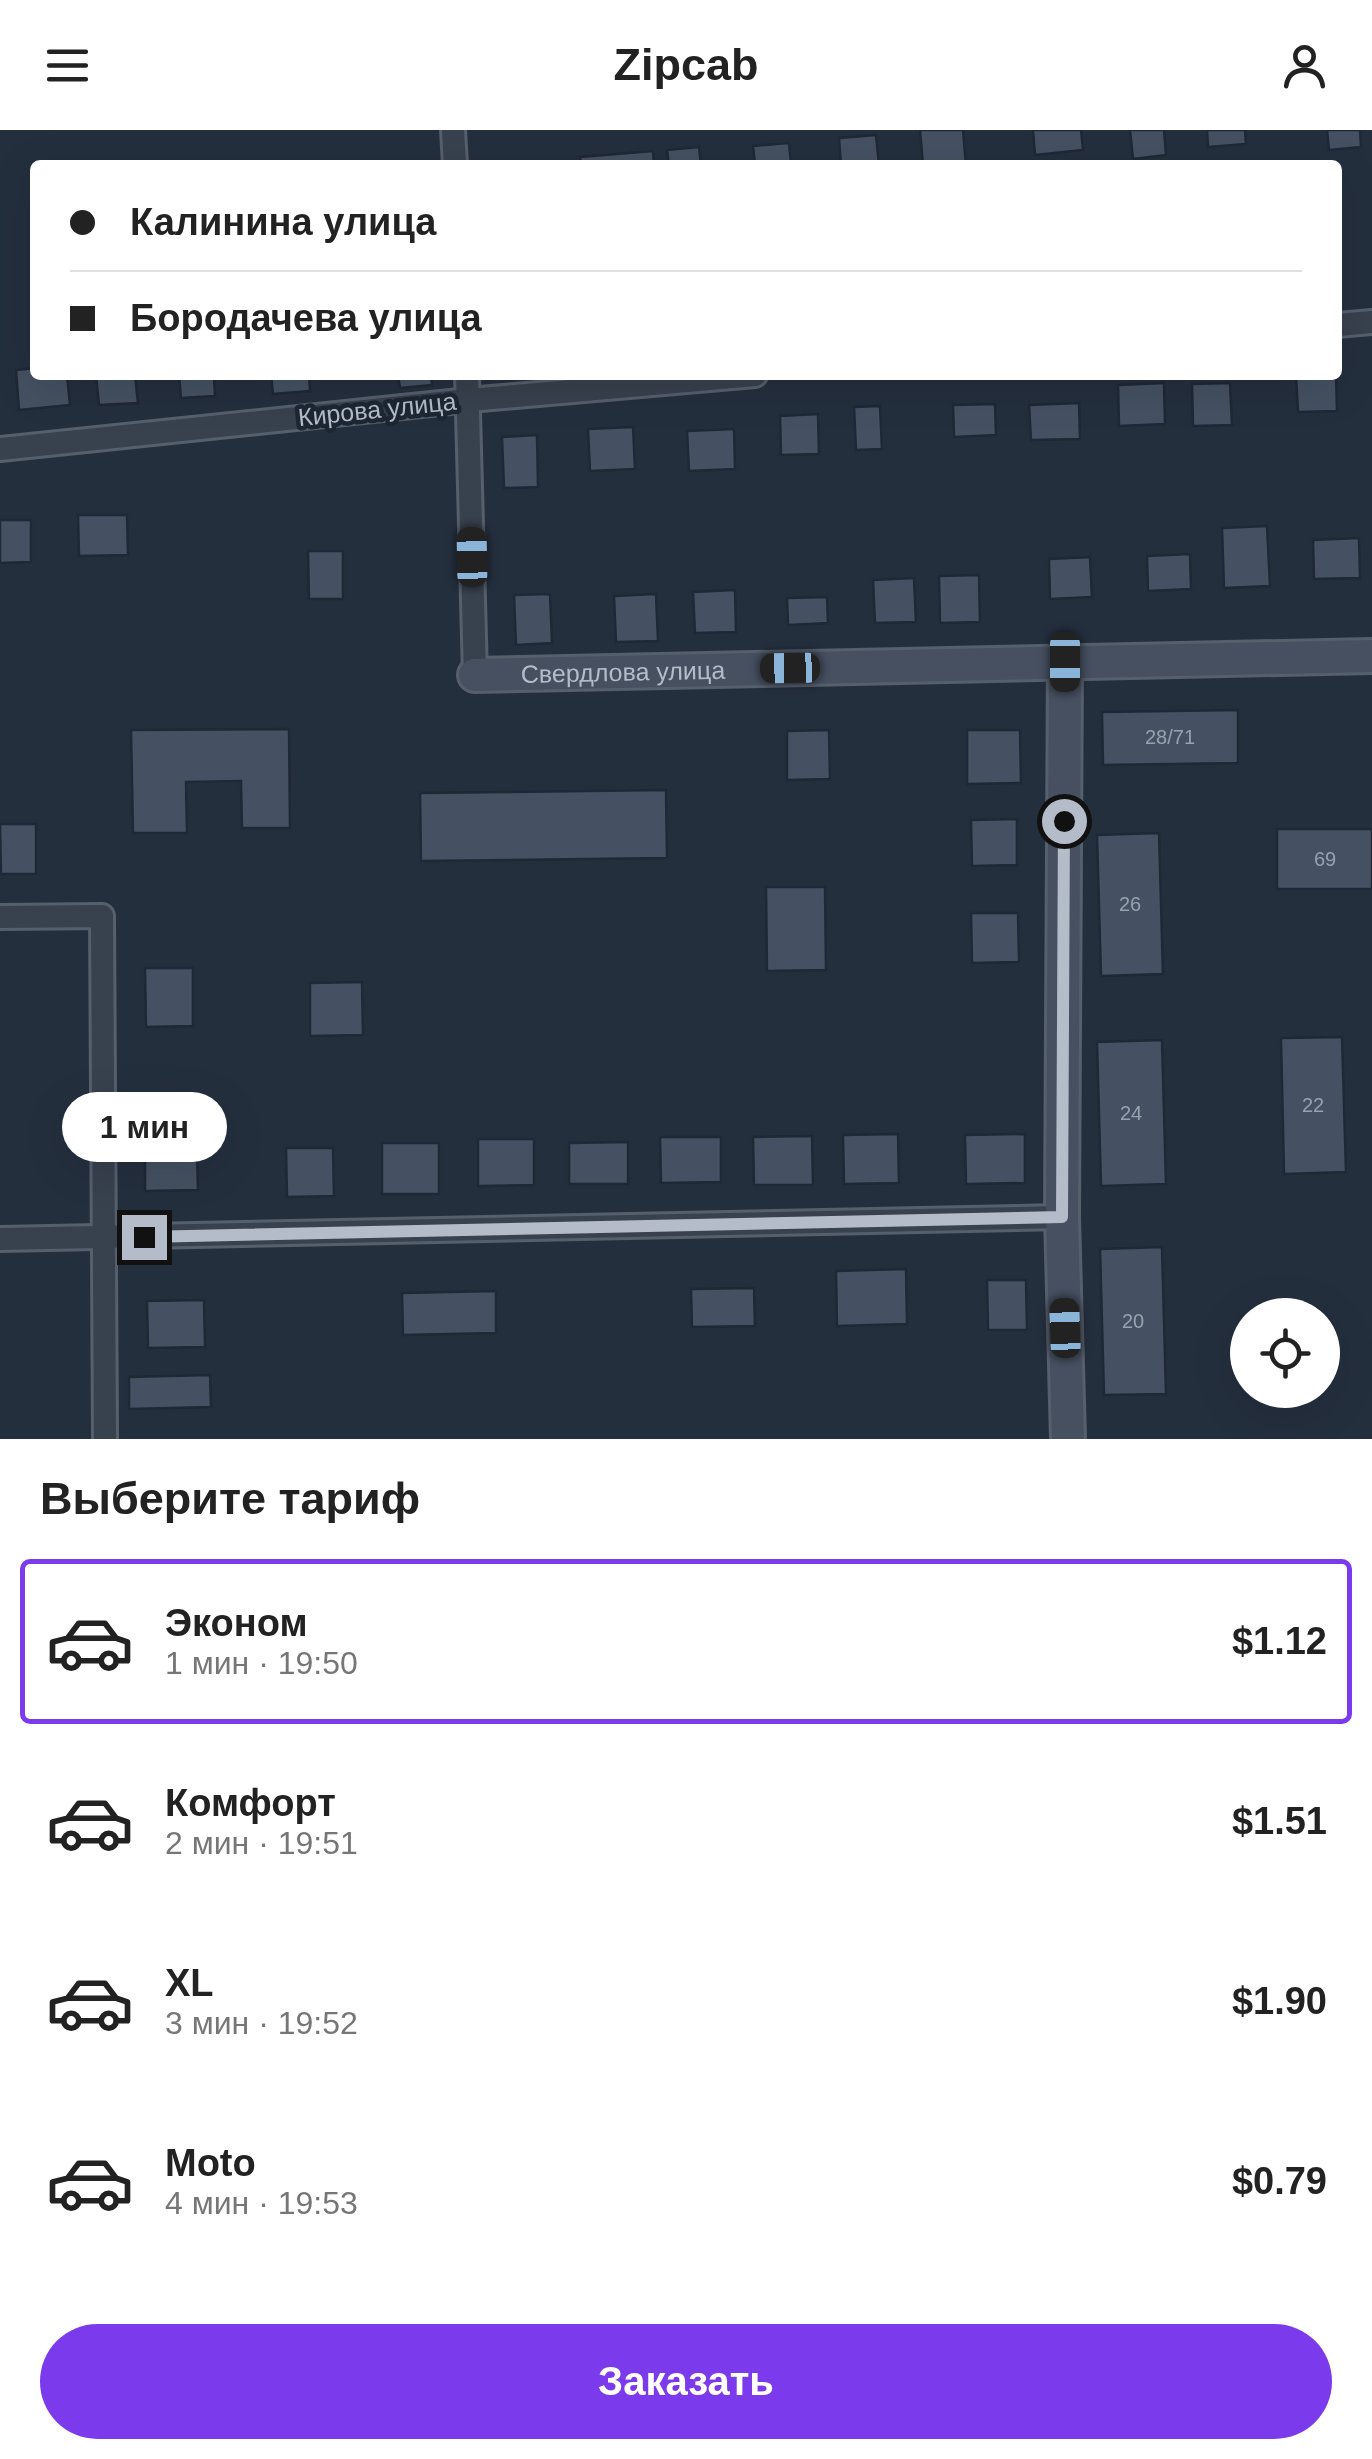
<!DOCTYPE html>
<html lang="ru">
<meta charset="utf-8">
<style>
body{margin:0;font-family:Arial,sans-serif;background:#f6f6f6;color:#222;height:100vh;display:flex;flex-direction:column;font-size:38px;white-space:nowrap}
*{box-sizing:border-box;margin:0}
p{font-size:32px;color:#767676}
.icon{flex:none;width:55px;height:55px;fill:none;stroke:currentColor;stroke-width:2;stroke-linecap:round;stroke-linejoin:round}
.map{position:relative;height:1309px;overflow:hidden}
.details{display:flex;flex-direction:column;background:#fff;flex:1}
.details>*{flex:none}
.top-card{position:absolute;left:30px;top:30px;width:1312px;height:220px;border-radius:10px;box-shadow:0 10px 40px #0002;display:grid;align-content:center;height:220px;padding:0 40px;background:#fff}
.buttons{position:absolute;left:1230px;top:1168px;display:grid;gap:20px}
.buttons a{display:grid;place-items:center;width:110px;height:110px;border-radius:50%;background:#fff;box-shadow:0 10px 40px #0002;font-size:50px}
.end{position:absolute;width:45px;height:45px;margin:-22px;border:12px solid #b4bcc9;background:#111;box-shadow:0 0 0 5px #111}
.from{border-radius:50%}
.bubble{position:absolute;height:70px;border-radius:35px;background:#fff;box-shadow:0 10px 40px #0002;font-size:32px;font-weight:700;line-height:70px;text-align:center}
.car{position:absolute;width:30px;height:60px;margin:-30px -15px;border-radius:12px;box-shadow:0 0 8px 2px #0007;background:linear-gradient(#222 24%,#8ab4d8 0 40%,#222 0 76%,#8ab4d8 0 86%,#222 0)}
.top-card b{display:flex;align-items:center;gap:35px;height:95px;font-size:38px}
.top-card b+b{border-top:2px solid #e0e0e0}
.top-card i{width:25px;height:25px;background:#222}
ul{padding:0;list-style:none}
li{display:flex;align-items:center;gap:30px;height:165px;margin:0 20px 15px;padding:0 20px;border:5px solid transparent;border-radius:10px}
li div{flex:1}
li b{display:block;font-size:38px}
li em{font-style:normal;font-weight:700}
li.on{border-color:#7c3aed}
li>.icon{width:90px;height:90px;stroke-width:1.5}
h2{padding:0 40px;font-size:45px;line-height:120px}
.action{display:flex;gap:20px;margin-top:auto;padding:20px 40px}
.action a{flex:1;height:115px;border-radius:60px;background:#7c3aed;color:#fff;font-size:40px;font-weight:700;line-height:115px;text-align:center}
header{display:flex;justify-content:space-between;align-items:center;height:130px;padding:0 40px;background:#fff;font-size:45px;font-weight:700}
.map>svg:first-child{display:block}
</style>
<header><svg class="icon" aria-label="menu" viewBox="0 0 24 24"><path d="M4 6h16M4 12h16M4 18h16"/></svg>Zipcab<svg class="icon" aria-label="person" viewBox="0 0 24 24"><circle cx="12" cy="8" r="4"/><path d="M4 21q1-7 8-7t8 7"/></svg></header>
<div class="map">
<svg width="1372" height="1309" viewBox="0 0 1372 1309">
<rect width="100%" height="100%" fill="#242f3e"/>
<g fill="#455162" stroke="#1f2835" stroke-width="2.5">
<path d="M920 0H963L966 35H923Z"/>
<path d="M1033 0H1081L1083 20 1035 25Z"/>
<path d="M1130 0H1164L1166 25 1133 29Z"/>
<path d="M1207 0H1245L1246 14 1208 17Z"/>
<path d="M1327 0H1360L1361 17 1329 20Z"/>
<path d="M876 5 879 35H841L839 8Z"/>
<path d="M789 13 791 35H755L753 16Z"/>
<path d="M699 17 701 35H669L667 20Z"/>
<path d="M653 21 654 35H581L580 27Z"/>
<path d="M35 238V245H67L70 275 19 280 16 240Z"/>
<path d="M96 245H135L138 273 99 275Z"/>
<path d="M179 245H214L215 266 181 268Z"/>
<path d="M271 245H309L310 261 273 264Z"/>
<path d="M398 245H431L432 255 400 258Z"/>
<path d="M1296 245H1336L1337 281 1298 282Z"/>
<path d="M1164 253 1165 294 1119 296 1118 255Z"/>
<path d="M1230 253 1232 295 1193 296 1192 254Z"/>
<path d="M1079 273 1080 309 1031 310 1029 275Z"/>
<path d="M995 274 996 305 954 307 953 275Z"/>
<path d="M880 276 882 319 856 320 854 277Z"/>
<path d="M818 284 819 324 781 325 780 286Z"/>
<path d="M633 297 635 339 590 341 588 299Z"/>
<path d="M734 299 735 339 689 341 687 301Z"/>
<path d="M537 305 538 357 504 358 502 307Z"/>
<path d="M78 385H127L128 425 79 426Z"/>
<path d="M0 390H31V432L0 433Z"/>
<path d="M1267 396 1270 456 1224 458 1222 398Z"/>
<path d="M1359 408 1360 448 1314 449 1313 410Z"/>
<path d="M308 421H343V469H309Z"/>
<path d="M1190 424 1191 459 1148 461 1147 426Z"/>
<path d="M1090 427 1092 467 1050 469 1049 429Z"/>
<path d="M979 445 980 492 940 493 939 446Z"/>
<path d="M914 448 916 492 875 493 873 450Z"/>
<path d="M735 460 736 502 695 503 693 462Z"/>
<path d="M550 464 552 513 516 515 514 465Z"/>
<path d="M656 464 658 511 616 512 614 466Z"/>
<path d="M827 467 828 493 788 495 787 468Z"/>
<path d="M1238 580V633L1103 635 1102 582Z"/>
<path d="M289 599 290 698H242L241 651 186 652 187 703H133L131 600Z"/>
<path d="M829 600 830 649 787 650V601Z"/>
<path d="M967 600H1020L1021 653 967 654Z"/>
<path d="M666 660 667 728 421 731 420 663Z"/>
<path d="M1017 689V735L972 736 971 690Z"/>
<path d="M0 694H36V744H1Z"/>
<rect x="1277" y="699" width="95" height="60"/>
<path d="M1159 703 1163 844 1101 846 1097 705Z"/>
<path d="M766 757H825L826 840 767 841Z"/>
<path d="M971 783H1018L1019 832 972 833Z"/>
<path d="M145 838H193V896L146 897Z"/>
<path d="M362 852 363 905 310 906V853Z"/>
<path d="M1342 907 1346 1042 1284 1044 1281 908Z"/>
<path d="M1162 910 1166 1054 1101 1056 1097 912Z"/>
<path d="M898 1004 899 1053 844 1054 843 1005Z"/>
<path d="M1025 1004V1053L966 1054 965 1005Z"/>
<path d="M812 1006 813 1055H754L753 1007Z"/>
<path d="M660 1007H721V1052L661 1053Z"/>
<path d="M478 1009H534V1055L478 1056Z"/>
<path d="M628 1012V1054H569V1013Z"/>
<rect x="382" y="1013" width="57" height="51"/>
<path d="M286 1018H333L334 1066 287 1067Z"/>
<path d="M145 1021H197L198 1060 145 1061Z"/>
<path d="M1162 1117 1166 1264 1104 1265 1100 1119Z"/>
<path d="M906 1139 907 1194 837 1196 836 1141Z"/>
<path d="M987 1150H1026L1027 1200H988Z"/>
<path d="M754 1158 755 1196 692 1197 691 1159Z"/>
<path d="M496 1161V1203L403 1205 402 1163Z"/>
<path d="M204 1170 205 1217 148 1218 147 1171Z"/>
<path d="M210 1245 211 1277 129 1279V1247Z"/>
</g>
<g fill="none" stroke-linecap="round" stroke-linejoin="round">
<defs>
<g id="street">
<path d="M453 0 455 35"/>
<path d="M1338 195 1372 192"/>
<path d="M467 245 475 545"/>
<path d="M0 319 469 270 755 245"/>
<path d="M0 787 102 786 105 1309"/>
<path d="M0 1109 1062 1087"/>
</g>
<g id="secondary">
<path d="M1065 532 1062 1087 1068 1309"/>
<path id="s1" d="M475 545 1372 526"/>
</g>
</defs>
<use href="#street" stroke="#565f6c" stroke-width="28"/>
<use href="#secondary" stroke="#565f6c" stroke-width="38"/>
<use href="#street" stroke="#38414e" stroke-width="22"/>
<use href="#secondary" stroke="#465061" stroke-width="32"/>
</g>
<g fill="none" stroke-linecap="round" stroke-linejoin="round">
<path stroke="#b4bcc9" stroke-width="12" d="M144 1107 1062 1087 1064 691"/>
</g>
<g text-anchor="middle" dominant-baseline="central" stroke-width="9" stroke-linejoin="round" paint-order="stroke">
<g font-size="20" fill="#98a1af">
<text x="1170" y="607">28/71</text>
<text x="1325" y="729">69</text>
<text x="1130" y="774">26</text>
<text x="1313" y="975">22</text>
<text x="1131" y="983">24</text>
<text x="1133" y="1191">20</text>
</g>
<g font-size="25" fill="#b4bcc9" stroke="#1d2633">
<text transform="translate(377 279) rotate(-6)">Кирова улица</text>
<text stroke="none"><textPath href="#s1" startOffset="148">Свердлова улица</textPath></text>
</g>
</g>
</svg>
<div class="buttons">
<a><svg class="icon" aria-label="locate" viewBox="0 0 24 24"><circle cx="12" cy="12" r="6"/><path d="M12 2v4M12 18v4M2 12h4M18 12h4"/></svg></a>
</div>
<i class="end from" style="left:1064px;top:691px"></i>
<i class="end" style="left:144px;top:1107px"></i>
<div class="bubble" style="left:62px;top:962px;width:165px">1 мин</div>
<i class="car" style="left:472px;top:427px;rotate:359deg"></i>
<i class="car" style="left:1065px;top:532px;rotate:180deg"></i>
<i class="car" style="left:790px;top:538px;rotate:269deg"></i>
<i class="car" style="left:1065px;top:1198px;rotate:358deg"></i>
<div class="top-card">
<b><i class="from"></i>Калинина улица</b>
<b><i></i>Бородачева улица</b>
</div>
</div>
<section class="details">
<h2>Выберите тариф</h2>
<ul>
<li class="on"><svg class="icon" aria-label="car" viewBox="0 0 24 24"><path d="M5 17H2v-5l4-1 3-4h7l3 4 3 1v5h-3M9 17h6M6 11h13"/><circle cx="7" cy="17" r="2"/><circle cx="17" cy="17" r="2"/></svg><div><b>Эконом</b><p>1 мин · 19:50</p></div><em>$1.12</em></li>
<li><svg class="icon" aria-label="car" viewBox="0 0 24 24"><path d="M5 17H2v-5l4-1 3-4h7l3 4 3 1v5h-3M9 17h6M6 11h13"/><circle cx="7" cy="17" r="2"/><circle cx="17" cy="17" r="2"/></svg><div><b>Комфорт</b><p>2 мин · 19:51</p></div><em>$1.51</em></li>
<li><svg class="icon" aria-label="car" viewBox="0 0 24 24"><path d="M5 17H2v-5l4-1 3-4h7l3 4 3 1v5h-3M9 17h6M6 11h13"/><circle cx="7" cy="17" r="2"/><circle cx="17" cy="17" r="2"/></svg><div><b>XL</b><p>3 мин · 19:52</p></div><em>$1.90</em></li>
<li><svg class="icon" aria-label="car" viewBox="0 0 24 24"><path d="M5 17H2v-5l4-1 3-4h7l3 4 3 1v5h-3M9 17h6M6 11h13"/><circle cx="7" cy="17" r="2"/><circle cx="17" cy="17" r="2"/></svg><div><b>Moto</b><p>4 мин · 19:53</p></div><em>$0.79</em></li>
</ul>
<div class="action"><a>Заказать</a></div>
</section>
